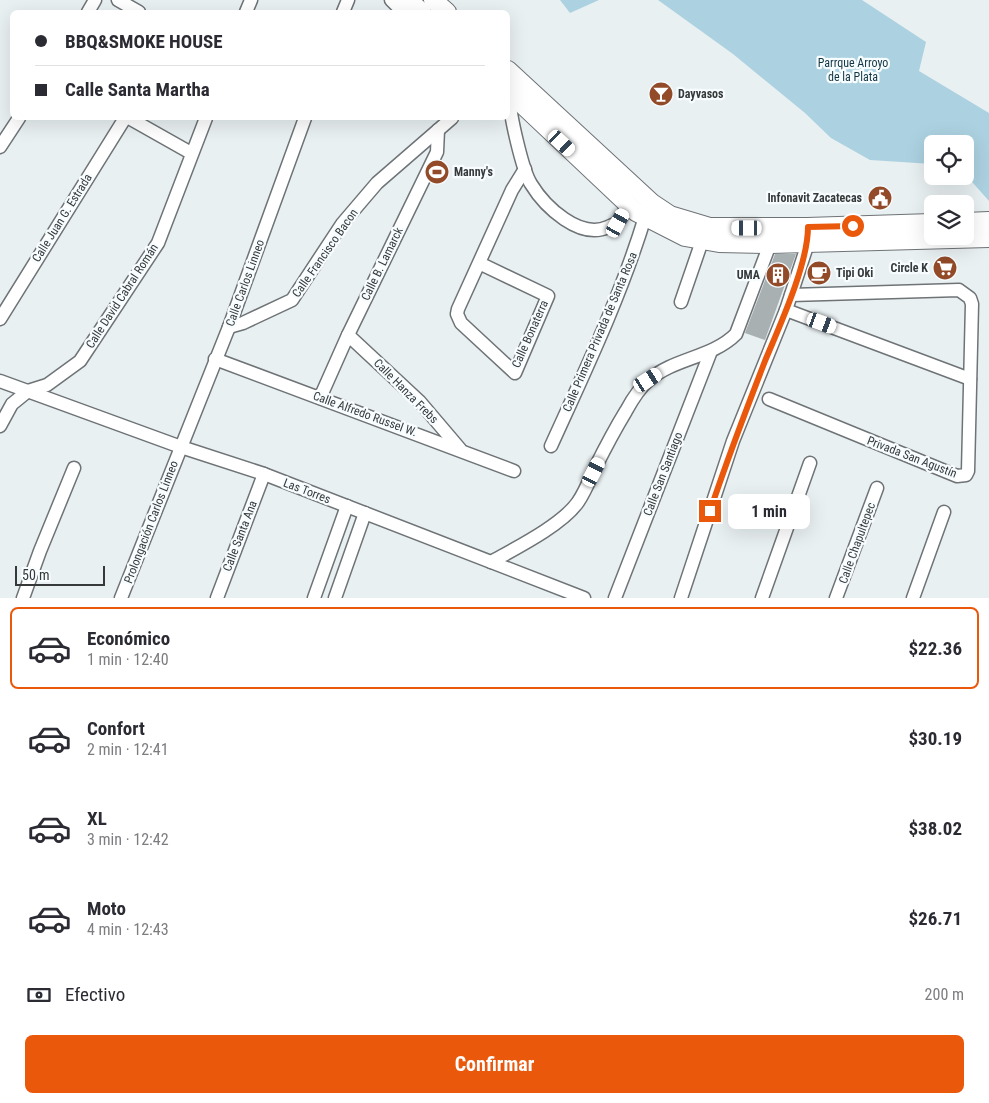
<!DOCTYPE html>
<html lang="es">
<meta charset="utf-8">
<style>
body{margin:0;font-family:"Roboto Condensed",sans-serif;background:#f2f2f3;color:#2b2b33;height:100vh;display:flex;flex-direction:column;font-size:19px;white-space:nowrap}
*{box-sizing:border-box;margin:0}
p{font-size:16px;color:#7c7c81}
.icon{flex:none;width:28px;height:28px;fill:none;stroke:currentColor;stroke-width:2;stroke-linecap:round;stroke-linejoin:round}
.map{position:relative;height:598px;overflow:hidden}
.sheet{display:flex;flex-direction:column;background:#fff;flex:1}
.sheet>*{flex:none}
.guide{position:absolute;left:10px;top:10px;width:500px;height:110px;border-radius:8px;box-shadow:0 5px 20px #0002;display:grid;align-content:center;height:110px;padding:0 25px;background:#fff}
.buttons{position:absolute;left:924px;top:135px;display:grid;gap:10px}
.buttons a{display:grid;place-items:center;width:50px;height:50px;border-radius:8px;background:#fff;box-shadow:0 5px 20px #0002;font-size:25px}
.scale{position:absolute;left:15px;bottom:12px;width:90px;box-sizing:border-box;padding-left:5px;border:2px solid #36393a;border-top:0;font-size:14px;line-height:18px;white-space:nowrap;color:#36393a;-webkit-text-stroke:4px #f7fdff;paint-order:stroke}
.end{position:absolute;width:22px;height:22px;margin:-11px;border:6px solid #ea580c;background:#fff;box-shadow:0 0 0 2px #fff}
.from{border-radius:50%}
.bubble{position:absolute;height:35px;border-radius:8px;background:#fff;box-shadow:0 5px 20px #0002;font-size:16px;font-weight:700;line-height:35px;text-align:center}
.car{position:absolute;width:15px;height:30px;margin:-15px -8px;border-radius:6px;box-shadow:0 0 4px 1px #0007;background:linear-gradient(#fff 24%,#345 0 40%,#fff 0 76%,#345 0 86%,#fff 0)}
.guide b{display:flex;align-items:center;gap:18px;height:48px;font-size:19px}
.guide b+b{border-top:1px solid #e1e1e2}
.guide i{width:12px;height:12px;background:#2b2b33}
ul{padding:9px 0 0;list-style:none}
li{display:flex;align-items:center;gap:15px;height:82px;margin:0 10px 8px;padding:0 15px;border:2px solid transparent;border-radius:8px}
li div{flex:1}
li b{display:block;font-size:19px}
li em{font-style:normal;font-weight:700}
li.current{border-color:#ea580c}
li>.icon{width:45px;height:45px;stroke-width:1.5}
.pay{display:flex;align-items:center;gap:12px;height:55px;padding:0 25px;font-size:19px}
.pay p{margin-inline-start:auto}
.button{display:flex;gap:10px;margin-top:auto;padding:10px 25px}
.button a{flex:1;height:58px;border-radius:8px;background:#ea580c;color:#fff;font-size:20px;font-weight:700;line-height:58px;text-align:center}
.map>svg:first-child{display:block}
</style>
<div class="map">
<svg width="989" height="598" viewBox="0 0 989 598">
<rect width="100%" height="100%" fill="#e9f0f2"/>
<g fill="#acd1e0">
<path d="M560 0H599L570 13Z"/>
<path d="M658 0H862L926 42 919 71 989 113V201L965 174V144H932V164L870 160 831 138 805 113 733 54Z"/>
</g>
<path fill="#a9b0b2" d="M775 254H796L765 340 745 333Z"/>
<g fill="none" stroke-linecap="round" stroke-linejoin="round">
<defs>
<g id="minor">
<path d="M118 0 139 12"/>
<path d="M391 0 402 11 409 1"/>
<path d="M88 12 95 0"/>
<path d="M246 12 251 0"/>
<path d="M343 12 348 0"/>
<path d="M514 89C512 92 511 93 510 96 508 110 523 172 531 184 545 207 580 240 608 227 612 225 616 224 618 222 622 217 625 210 628 205"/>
<path d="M129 118 191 153"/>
<path d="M0 147 19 118"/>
<path d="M479 263 548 296 515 373 461 323 457 314 458 309 512 190 525 169"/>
<path d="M681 302 702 241"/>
<path d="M786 310 970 379"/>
<path d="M0 319 125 118"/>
<path d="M229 327 243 323 292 300 342 224 377 183 452 118"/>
<path d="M348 335 420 402 460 449"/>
<path d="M215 359 514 471"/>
<path d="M0 381 181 447 264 474 584 598"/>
<path d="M320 398 348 335 437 152 438 130"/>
<path d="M769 399 957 476 966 475 968 471 972 304 970 298 959 290 791 295"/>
<path d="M0 426 12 404 28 391 47 385 80 361 158 243 206 118"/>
<path d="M551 446C585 371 621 296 645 217"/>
<path d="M491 562C516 548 562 525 578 502 585 492 590 479 595 468 605 448 615 429 626 411 632 400 639 388 649 380 674 358 712 358 736 334L770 244"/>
<path d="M23 598 40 551 74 468"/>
<path d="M121 598 229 327 305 118"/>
<path d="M217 598 264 474"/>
<path d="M314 598 347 506"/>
<path d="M335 598 365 513"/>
<path d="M615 598 711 351"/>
<path d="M681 598 733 441 786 310 808 243V235"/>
<path d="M762 598 810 463"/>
<path d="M836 598 877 488"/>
<path d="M913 598 944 512"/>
</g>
<g id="secondary">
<path d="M408 0 422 12"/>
<path d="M433 0 447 12"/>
<path d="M508 70 652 203 670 215 710 227H807L932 223"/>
<path d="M508 91 636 212 685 237 719 243 770 244 989 238"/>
<path d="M965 222 989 221"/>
</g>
</defs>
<use href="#minor" stroke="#6e7376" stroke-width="15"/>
<use href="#secondary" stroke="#6e7376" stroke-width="20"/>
<use href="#minor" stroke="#fff" stroke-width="12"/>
<use href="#secondary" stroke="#fff" stroke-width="18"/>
</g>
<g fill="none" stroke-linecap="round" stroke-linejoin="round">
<path stroke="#ea580c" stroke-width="6" d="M710 511C727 460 746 410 765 361 780 325 808 264 808 227L853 226"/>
</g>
<defs>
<symbol id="bar-disc" viewBox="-11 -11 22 22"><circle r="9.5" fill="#924a28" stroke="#f7fdff"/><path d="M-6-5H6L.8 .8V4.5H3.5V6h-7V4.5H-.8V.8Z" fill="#fff"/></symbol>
<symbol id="stadium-disc" viewBox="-11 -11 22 22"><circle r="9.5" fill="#924a28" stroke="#f7fdff"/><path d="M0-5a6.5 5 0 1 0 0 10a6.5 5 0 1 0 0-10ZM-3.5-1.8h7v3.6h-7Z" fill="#fff"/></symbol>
<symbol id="civic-disc" viewBox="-11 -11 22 22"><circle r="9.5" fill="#924a28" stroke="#f7fdff"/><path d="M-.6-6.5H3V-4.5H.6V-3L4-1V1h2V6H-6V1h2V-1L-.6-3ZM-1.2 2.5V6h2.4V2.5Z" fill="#fff"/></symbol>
<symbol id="supermarket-disc" viewBox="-11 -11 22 22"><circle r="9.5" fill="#924a28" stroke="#f7fdff"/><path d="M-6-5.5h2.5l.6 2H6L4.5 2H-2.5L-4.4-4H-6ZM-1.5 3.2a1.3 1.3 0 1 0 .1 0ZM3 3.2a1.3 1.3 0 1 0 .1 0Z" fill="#fff"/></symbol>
<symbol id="cafe-disc" viewBox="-11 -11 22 22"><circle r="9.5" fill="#924a28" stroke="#f7fdff"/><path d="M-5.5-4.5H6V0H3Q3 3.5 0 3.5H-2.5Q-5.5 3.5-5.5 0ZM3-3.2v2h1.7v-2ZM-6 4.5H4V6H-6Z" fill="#fff"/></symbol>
<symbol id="building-disc" viewBox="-11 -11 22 22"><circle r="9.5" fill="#924a28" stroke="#f7fdff"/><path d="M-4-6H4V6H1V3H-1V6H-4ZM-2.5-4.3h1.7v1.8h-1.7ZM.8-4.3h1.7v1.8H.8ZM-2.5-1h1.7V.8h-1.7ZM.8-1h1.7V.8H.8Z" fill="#fff"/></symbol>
</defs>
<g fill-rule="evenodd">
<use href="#bar-disc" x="647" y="80" width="28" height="28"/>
<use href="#stadium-disc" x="423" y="158" width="28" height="28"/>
<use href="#civic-disc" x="866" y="184" width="28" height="28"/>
<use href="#supermarket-disc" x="931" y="254" width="28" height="28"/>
<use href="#cafe-disc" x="805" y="259" width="28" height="28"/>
<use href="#building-disc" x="764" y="261" width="28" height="28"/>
</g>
<g text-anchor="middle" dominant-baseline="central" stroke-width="4.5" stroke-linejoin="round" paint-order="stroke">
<g font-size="12" fill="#123643" stroke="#f7fdff">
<text x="853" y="63">Parrque Arroyo<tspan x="853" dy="14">de la Plata</tspan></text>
</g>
<g font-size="12" font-weight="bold" fill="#36393a" stroke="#f7fdff" text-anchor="start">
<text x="678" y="94">Dayvasos</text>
<text x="454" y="172">Manny's</text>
<text x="862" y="198" text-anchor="end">Infonavit Zacatecas</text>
<text x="928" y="268" text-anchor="end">Circle K</text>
<text x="836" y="273">Tipi Oki</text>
<text x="760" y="275" text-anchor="end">UMA</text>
</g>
<g font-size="12" fill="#36393a" stroke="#f7fdff">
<text transform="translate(62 218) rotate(-58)">Calle Juan G. Estrada</text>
<text transform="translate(325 253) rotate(-55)">Calle Francisco Bacon</text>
<text transform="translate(382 264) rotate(-64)">Calle B. Lamarck</text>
<text transform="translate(245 283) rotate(-70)">Calle Carlos Linneo</text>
<text transform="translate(122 296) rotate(-57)">Calle David Cabral Román</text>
<text transform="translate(600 332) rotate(-67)">Calle Primera Privada de Santa Rosa</text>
<text transform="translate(530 334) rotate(-66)">Calle Bonaterra</text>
<text transform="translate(406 391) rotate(45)">Calle Hanza Frebs</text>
<text transform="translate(365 414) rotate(20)">Calle Alfredo Russel W.</text>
<text transform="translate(912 457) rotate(21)">Privada San Agustín</text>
<text transform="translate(663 474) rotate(-69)">Calle San Santiago</text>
<text transform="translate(307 491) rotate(21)">Las Torres</text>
<text transform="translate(151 522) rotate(-69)">Prolongación Carlos Linneo</text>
<text transform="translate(240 536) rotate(-69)">Calle Santa Ana</text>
<text transform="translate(857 543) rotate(-70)">Calle Chapultepec</text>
</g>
</g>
</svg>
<div class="buttons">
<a><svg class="icon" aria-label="locate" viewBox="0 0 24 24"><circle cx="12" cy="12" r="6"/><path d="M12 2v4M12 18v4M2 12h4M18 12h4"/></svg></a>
<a><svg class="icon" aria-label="layers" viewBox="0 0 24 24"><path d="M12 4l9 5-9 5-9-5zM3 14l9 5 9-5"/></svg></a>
</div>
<div class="scale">50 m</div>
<i class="end from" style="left:853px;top:226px"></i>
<i class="end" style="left:710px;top:511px"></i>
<div class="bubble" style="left:728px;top:494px;width:82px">1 min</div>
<i class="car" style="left:562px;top:143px;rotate:133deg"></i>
<i class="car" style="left:618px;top:223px;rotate:29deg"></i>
<i class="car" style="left:747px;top:228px;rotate:270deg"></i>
<i class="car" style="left:822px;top:323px;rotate:110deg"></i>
<i class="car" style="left:648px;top:380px;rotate:57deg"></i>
<i class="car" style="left:594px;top:472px;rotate:27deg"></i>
<div class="guide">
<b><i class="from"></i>BBQ&amp;SMOKE HOUSE</b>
<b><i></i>Calle Santa Martha</b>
</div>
</div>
<section class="sheet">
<ul>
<li class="current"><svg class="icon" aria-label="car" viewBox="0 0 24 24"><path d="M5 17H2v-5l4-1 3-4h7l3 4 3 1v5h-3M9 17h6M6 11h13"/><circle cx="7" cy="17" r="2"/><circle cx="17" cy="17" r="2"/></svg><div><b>Económico</b><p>1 min · 12:40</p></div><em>$22.36</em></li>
<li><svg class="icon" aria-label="car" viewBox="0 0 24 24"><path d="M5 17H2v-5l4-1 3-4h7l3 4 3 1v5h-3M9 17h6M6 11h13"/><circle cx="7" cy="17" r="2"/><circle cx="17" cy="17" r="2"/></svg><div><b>Confort</b><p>2 min · 12:41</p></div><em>$30.19</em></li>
<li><svg class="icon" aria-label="car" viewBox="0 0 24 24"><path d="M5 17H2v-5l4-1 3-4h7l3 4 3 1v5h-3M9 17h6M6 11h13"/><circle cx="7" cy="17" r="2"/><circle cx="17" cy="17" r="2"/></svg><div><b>XL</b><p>3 min · 12:42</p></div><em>$38.02</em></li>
<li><svg class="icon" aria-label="car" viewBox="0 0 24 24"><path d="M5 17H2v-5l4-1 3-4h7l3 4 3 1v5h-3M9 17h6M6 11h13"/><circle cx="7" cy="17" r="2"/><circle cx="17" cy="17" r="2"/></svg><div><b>Moto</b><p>4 min · 12:43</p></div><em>$26.71</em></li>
</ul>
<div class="pay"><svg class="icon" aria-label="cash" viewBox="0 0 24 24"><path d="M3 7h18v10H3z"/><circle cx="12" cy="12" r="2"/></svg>Efectivo<p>200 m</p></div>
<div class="button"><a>Confirmar</a></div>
</section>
